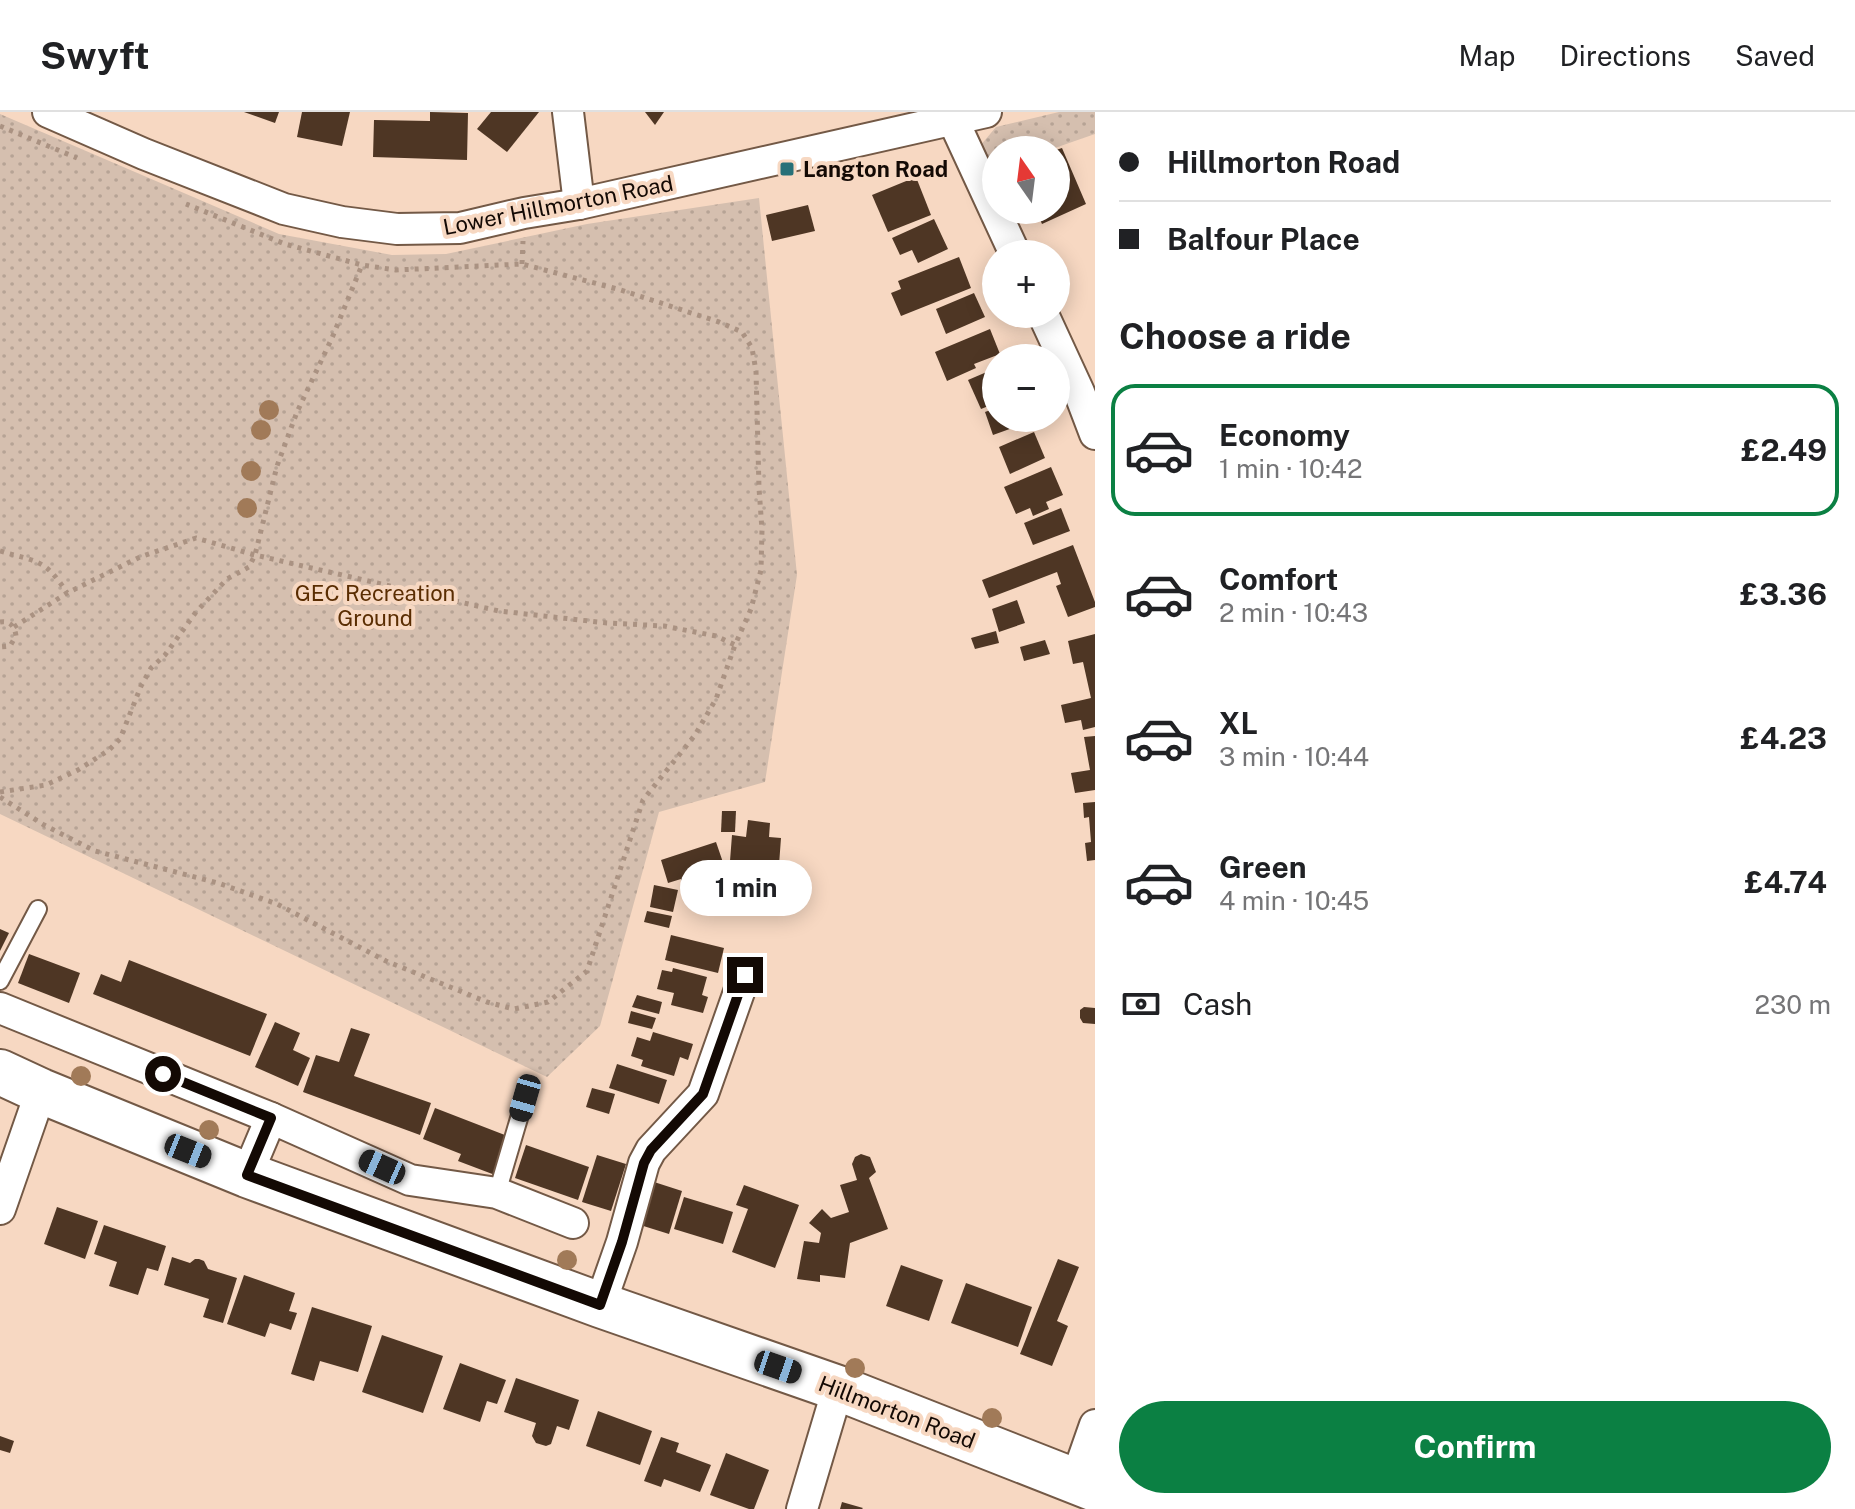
<!DOCTYPE html>
<meta charset="utf-8">
<style>
body{margin:0;font-family:"Public Sans",sans-serif;background:#f2f2f2;color:#202124;height:100vh;display:flex;flex-direction:column;font-size:30px;white-space:nowrap}
*{box-sizing:border-box;margin:0}
p{font-size:26px;color:#757577}
.icon{flex:none;width:44px;height:44px;fill:none;stroke:currentColor;stroke-width:2;stroke-linecap:round;stroke-linejoin:round}
.map{position:relative;flex:1;overflow:hidden}
.drawer{display:flex;flex-direction:column;background:#fff;width:760px}
.drawer>*{flex:none}
.guide{display:grid;align-content:center;height:176px;padding:0 24px;background:#fff}
.needle{width:52px;rotate:346deg}
.fabs{position:absolute;left:982px;top:24px;display:grid;gap:16px}
.fabs a{display:grid;place-items:center;width:88px;height:88px;border-radius:50%;background:#fff;box-shadow:0 4px 20px #0003;font-size:40px}
.end{position:absolute;width:36px;height:36px;margin:-18px;border:10px solid #130904;background:#fff;box-shadow:0 0 0 4px #fff}
.from{border-radius:50%}
.bubble{position:absolute;height:56px;border-radius:28px;background:#fff;box-shadow:0 4px 20px #0003;font-size:26px;font-weight:700;line-height:56px;text-align:center}
.car{position:absolute;width:24px;height:48px;margin:-24px -12px;border-radius:10px;box-shadow:0 0 6px 2px #0007;background:linear-gradient(#222 24%,#8ab4d8 0 40%,#222 0 76%,#8ab4d8 0 86%,#222 0)}
.guide b{display:flex;align-items:center;gap:28px;height:76px;font-size:30px}
.guide b+b{border-top:2px solid #e0e0e0}
.guide i{width:20px;height:20px;background:#202124}
ul{padding:0;list-style:none}
li{display:flex;align-items:center;gap:24px;height:132px;margin:0 16px 12px;padding:0 8px;border:4px solid transparent;border-radius:24px}
li div{flex:1}
li b{display:block;font-size:30px}
li em{font-style:normal;font-weight:700}
li.selected{border-color:#0b8043}
li>.icon{width:72px;height:72px;stroke-width:1.5}
h2{padding:0 24px;font-size:36px;line-height:96px}
.pay{display:flex;align-items:center;gap:20px;height:88px;padding:0 24px;font-size:30px}
.pay p{margin-inline-start:auto}
.action{display:flex;gap:16px;margin-top:auto;padding:16px 24px}
.action a{flex:1;height:92px;border-radius:48px;background:#0b8043;color:#fff;font-size:32px;font-weight:700;line-height:92px;text-align:center}
header{display:flex;align-items:center;gap:48px;box-sizing:border-box;height:112px;padding:0 40px;background:#fff;border-bottom:2px solid #e0e0e0}
header strong{font-size:38px}
nav{display:flex;gap:44px;margin-inline-start:auto;font-size:28px}
main{display:flex;flex:1;min-height:0}
.map>svg:first-child{display:block}
</style>
<header>
<strong>Swyft</strong>
<nav><a>Map</a><a>Directions</a><a>Saved</a></nav>
</header>
<main>
<div class="map">
<svg width="1095" height="1397" viewBox="0 0 1095 1397">
<defs>
<pattern id="park-dots" width="8" height="8" patternUnits="userSpaceOnUse" patternTransform="scale(2)"><rect width="8" height="8" fill="#d5bfaf"/><path d="M2 2h.1M6 6h.1" fill="none" stroke="#b6a395" stroke-width="1.8" stroke-linecap="round"/></pattern>
</defs>
<rect width="100%" height="100%" fill="#f7d8c2"/>
<g fill="url(#park-dots)">
<path d="M1059 0H1095V22L1049 38H996L995 59 980 34 996 15Z"/>
<path d="M0 2 279 122 392 143 446 142 587 112 759 86 797 463 765 670 659 700 600 914 547 965 0 702Z"/>
</g>
<g fill="#4e3624">
<path d="M244 0H279L275 11Z"/>
<path d="M302 0H350L342 34 297 25Z"/>
<path d="M430 0 468 1 467 48 373 45 374 8 430 9Z"/>
<path d="M491 0H539L507 40 477 17Z"/>
<path d="M645 0H664L655 13Z"/>
<path d="M1062 36 1086 92 1042 112 1036 98H1056V38Z"/>
<path d="M916 65 931 103 888 120 872 83Z"/>
<path d="M808 93 815 119 772 129 766 103Z"/>
<path d="M934 107 948 137 918 151 912 138 900 143 892 126Z"/>
<path d="M959 145 971 176 901 204 891 181 901 177 898 169Z"/>
<path d="M974 181 985 205 946 222 936 197Z"/>
<path d="M990 217 1000 242 974 252 976 256 947 269 935 240Z"/>
<path d="M996 256V291L981 297 968 268Z"/>
<path d="M996 296V306H1027L1029 310 993 323 985 300Z"/>
<path d="M1034 320 1045 346 1010 362 999 335Z"/>
<path d="M1051 355 1063 383 1046 390 1049 397 1033 404 1030 396 1016 402 1004 375Z"/>
<path d="M1061 396 1070 419 1033 433 1024 411Z"/>
<path d="M1073 433 1095 490V495L1068 505 1056 474 1061 472 1057 460 989 486 982 468Z"/>
<path d="M1017 488 1025 511 999 520 992 497Z"/>
<path d="M996 519 999 531 975 537 971 526Z"/>
<path d="M1095 522V615L1083 618 1081 608 1065 611 1061 593 1091 586 1083 550 1073 552 1068 529Z"/>
<path d="M1045 528 1050 542 1024 549 1020 535Z"/>
<path d="M1095 624V678L1075 681 1071 661 1090 658 1084 625Z"/>
<path d="M1095 690V748L1087 749 1085 731 1091 730 1089 705 1084 706 1083 691Z"/>
<path d="M722 699H736L735 720H721Z"/>
<path d="M748 708 770 711 769 725 781 726 779 753 730 749 732 723 746 725Z"/>
<path d="M716 730 728 765 685 779 681 767 668 771 661 748Z"/>
<path d="M654 773 678 778 673 800 650 795Z"/>
<path d="M647 799 672 804 669 816 644 810Z"/>
<path d="M0 817 9 821 0 839Z"/>
<path d="M671 823 724 836 718 861 665 848Z"/>
<path d="M29 842 80 861 69 891 18 871Z"/>
<path d="M129 848 267 902 250 944 93 882 101 862 121 870Z"/>
<path d="M673 856 707 865 702 883 708 885 703 901 671 893 674 881 657 877 662 858 672 860Z"/>
<path d="M637 883 662 890 659 902 632 895Z"/>
<path d="M1084 895 1095 896V912L1083 911 1080 906V898Z"/>
<path d="M631 899 656 906 652 917 628 911Z"/>
<path d="M275 910 300 921 293 938 310 946 298 974 255 955Z"/>
<path d="M351 916 370 922 354 964 431 991 420 1023 303 980 316 943 339 950Z"/>
<path d="M653 920 693 932 688 948 680 945 674 964 641 954 643 948 631 944 637 925 650 929Z"/>
<path d="M617 952 667 968 659 992 609 976Z"/>
<path d="M592 976 615 982 609 1002 586 995Z"/>
<path d="M435 996 510 1025 495 1063 458 1049 461 1042 423 1027Z"/>
<path d="M526 1033 589 1055 578 1088 515 1066Z"/>
<path d="M861 1042 870 1045 876 1060 869 1066 888 1117 850 1131 845 1166 820 1163V1170L797 1167 804 1129 819 1131 821 1121 809 1111 822 1097 831 1106 849 1100 840 1073 857 1068 852 1052 855 1045Z"/>
<path d="M597 1043 626 1052 611 1099 582 1090Z"/>
<path d="M651 1069 682 1079 669 1122 637 1112Z"/>
<path d="M744 1073 799 1093 775 1156 732 1140 748 1097 736 1093Z"/>
<path d="M684 1085 733 1100 723 1132 674 1117Z"/>
<path d="M57 1095 98 1109 85 1147 44 1132Z"/>
<path d="M104 1113 166 1134 158 1159 147 1156 138 1183 109 1174 117 1150 94 1142Z"/>
<path d="M172 1145 190 1151 195 1147H199L204 1149 208 1157 237 1166 223 1211 203 1205 209 1187 164 1173Z"/>
<path d="M1058 1147 1079 1155 1057 1209 1068 1214 1052 1254 1020 1242Z"/>
<path d="M901 1153 943 1168 929 1209 886 1194Z"/>
<path d="M244 1163 295 1181 289 1199 297 1201 291 1218 270 1211 265 1225 227 1212Z"/>
<path d="M966 1171 1032 1195 1018 1235 951 1211Z"/>
<path d="M312 1195 372 1214 358 1260 320 1249 314 1269 291 1262Z"/>
<path d="M382 1223 443 1244 423 1301 362 1280Z"/>
<path d="M460 1251 506 1268 497 1292 487 1289 480 1310 443 1297Z"/>
<path d="M516 1266 579 1288 569 1318 557 1314 551 1332 546 1334 536 1331 532 1324 536 1311 504 1300Z"/>
<path d="M598 1299 652 1319 640 1353 586 1334Z"/>
<path d="M0 1324 14 1329 10 1341 0 1338Z"/>
<path d="M661 1325 679 1331 676 1340 711 1353 700 1380 664 1367 661 1375 644 1369Z"/>
<path d="M726 1341 769 1358 754 1397H749L710 1383Z"/>
<path d="M842 1390 863 1396 862 1397H840Z"/>
</g>
<g fill="none" stroke-linecap="round" stroke-linejoin="round">
<defs>
<g id="lane">
<path d="M0 869 38 797"/>
<path d="M497 1081 525 986"/>
</g>
<g id="street">
<path d="M48 0 144 42 284 97 342 110 397 117 460 116 524 101 579 92 986 0"/>
<path d="M568 0 579 92"/>
<path d="M953 8 1015 142"/>
<path d="M1043 202 1079 280 1095 322"/>
<path d="M0 896 271 1006"/>
<path d="M247 1063 271 1006 410 1068 497 1081 573 1111"/>
<path d="M0 1097 41 979"/>
<path d="M600 1193 622 1130 644 1051 651 1038 703 982 745 863"/>
<path d="M1075 1370 1095 1313"/>
<path d="M802 1397 838 1276"/>
</g>
<path id="highway" d="M0 960 41 979 247 1063 600 1193 838 1276 1095 1377"/>
</defs>
<use href="#lane" stroke="#735946" stroke-width="20"/>
<use href="#street" stroke="#735946" stroke-width="34"/>
<use href="#highway" stroke="#735946" stroke-width="48"/>
<g stroke="#aa9282" stroke-width="5" stroke-dasharray="4 6" stroke-linecap="butt">
<path d="M0 14 77 46"/>
<path d="M522 152 523 129"/>
<path d="M0 439C36 450 45 446 67 481"/>
<path d="M0 510C10 508 15 515 16 524L10 534 0 535"/>
<path d="M14 515 67 481 140 445 196 426 255 443 499 499 607 511 664 514 716 524 735 533 751 497 761 458 762 418 759 376 756 259 752 236 742 220 719 210 621 178 522 152 396 158 362 153 285 132 186 92"/>
<path d="M0 680 46 673 78 658 109 638 120 627 141 574 151 556 165 543 196 500 227 467 249 455 255 443 277 354 297 300 332 226 362 153"/>
<path d="M0 685 44 713 95 739 218 771 277 792 386 849 487 890 514 897 548 890 587 859 643 688 695 623 716 587 735 533"/>
</g>
<use href="#lane" stroke="#fff" stroke-width="16"/>
<use href="#street" stroke="#fff" stroke-width="30"/>
<use href="#highway" stroke="#fff" stroke-width="44"/>
</g>
<g fill="#a17a58">
<circle cx="269" cy="298" r="10"/>
<circle cx="261" cy="318" r="10"/>
<circle cx="251" cy="359" r="10"/>
<circle cx="247" cy="396" r="10"/>
<circle cx="81" cy="964" r="10"/>
<circle cx="209" cy="1018" r="10"/>
<circle cx="567" cy="1148" r="10"/>
<circle cx="855" cy="1256" r="10"/>
<circle cx="992" cy="1306" r="10"/>
</g>
<g fill="none" stroke-linecap="round" stroke-linejoin="round">
<path stroke="#130904" stroke-width="10" d="M163 962 271 1006 247 1063 600 1193 622 1130 644 1051 651 1038 703 982 745 863"/>
</g>
<rect fill="#277078" stroke="#f7d8c2" stroke-width="3" x="779" y="49" width="16" height="16" rx="4"/>
<g text-anchor="middle" dominant-baseline="central" stroke-width="8" stroke-linejoin="round" paint-order="stroke">
<g font-size="22" font-weight="bold" fill="#130904" stroke="#f7d8c2" text-anchor="start">
<text x="803" y="57">Langton Road</text>
</g>
<g font-size="22" fill="#130904" stroke="#f7d8c2">
<text transform="translate(558 93) rotate(-11)">Lower Hillmorton Road</text>
<text transform="translate(897 1300) rotate(21)">Hillmorton Road</text>
</g>
<g font-size="22" fill="#5a2d02" stroke="#f7d8c2">
<text x="375" y="481">GEC Recreation<tspan x="375" dy="25">Ground</tspan></text>
</g>
</g>
</svg>
<div class="fabs">
<a><svg class="needle" viewBox="-14 -14 28 28"><path d="M0-13l5 13h-10z" fill="#e53935"/><path d="M0 13l5-13h-10z" fill="#757577"/></svg></a>
<a>+</a>
<a>−</a>
</div>
<i class="end from" style="left:163px;top:962px"></i>
<i class="end" style="left:745px;top:863px"></i>
<div class="bubble" style="left:680px;top:748px;width:132px">1 min</div>
<i class="car" style="left:525px;top:986px;rotate:196deg"></i>
<i class="car" style="left:188px;top:1039px;rotate:112deg"></i>
<i class="car" style="left:382px;top:1055px;rotate:294deg"></i>
<i class="car" style="left:778px;top:1255px;rotate:109deg"></i>
</div>
<section class="drawer">
<div class="guide">
<b><i class="from"></i>Hillmorton Road</b>
<b><i></i>Balfour Place</b>
</div>
<h2>Choose a ride</h2>
<ul>
<li class="selected"><svg class="icon" aria-label="car" viewBox="0 0 24 24"><path d="M5 17H2v-5l4-1 3-4h7l3 4 3 1v5h-3M9 17h6M6 11h13"/><circle cx="7" cy="17" r="2"/><circle cx="17" cy="17" r="2"/></svg><div><b>Economy</b><p>1 min · 10:42</p></div><em>£2.49</em></li>
<li><svg class="icon" aria-label="car" viewBox="0 0 24 24"><path d="M5 17H2v-5l4-1 3-4h7l3 4 3 1v5h-3M9 17h6M6 11h13"/><circle cx="7" cy="17" r="2"/><circle cx="17" cy="17" r="2"/></svg><div><b>Comfort</b><p>2 min · 10:43</p></div><em>£3.36</em></li>
<li><svg class="icon" aria-label="car" viewBox="0 0 24 24"><path d="M5 17H2v-5l4-1 3-4h7l3 4 3 1v5h-3M9 17h6M6 11h13"/><circle cx="7" cy="17" r="2"/><circle cx="17" cy="17" r="2"/></svg><div><b>XL</b><p>3 min · 10:44</p></div><em>£4.23</em></li>
<li><svg class="icon" aria-label="car" viewBox="0 0 24 24"><path d="M5 17H2v-5l4-1 3-4h7l3 4 3 1v5h-3M9 17h6M6 11h13"/><circle cx="7" cy="17" r="2"/><circle cx="17" cy="17" r="2"/></svg><div><b>Green</b><p>4 min · 10:45</p></div><em>£4.74</em></li>
</ul>
<div class="pay"><svg class="icon" aria-label="cash" viewBox="0 0 24 24"><path d="M3 7h18v10H3z"/><circle cx="12" cy="12" r="2"/></svg>Cash<p>230 m</p></div>
<div class="action"><a>Confirm</a></div>
</section>
</main>
